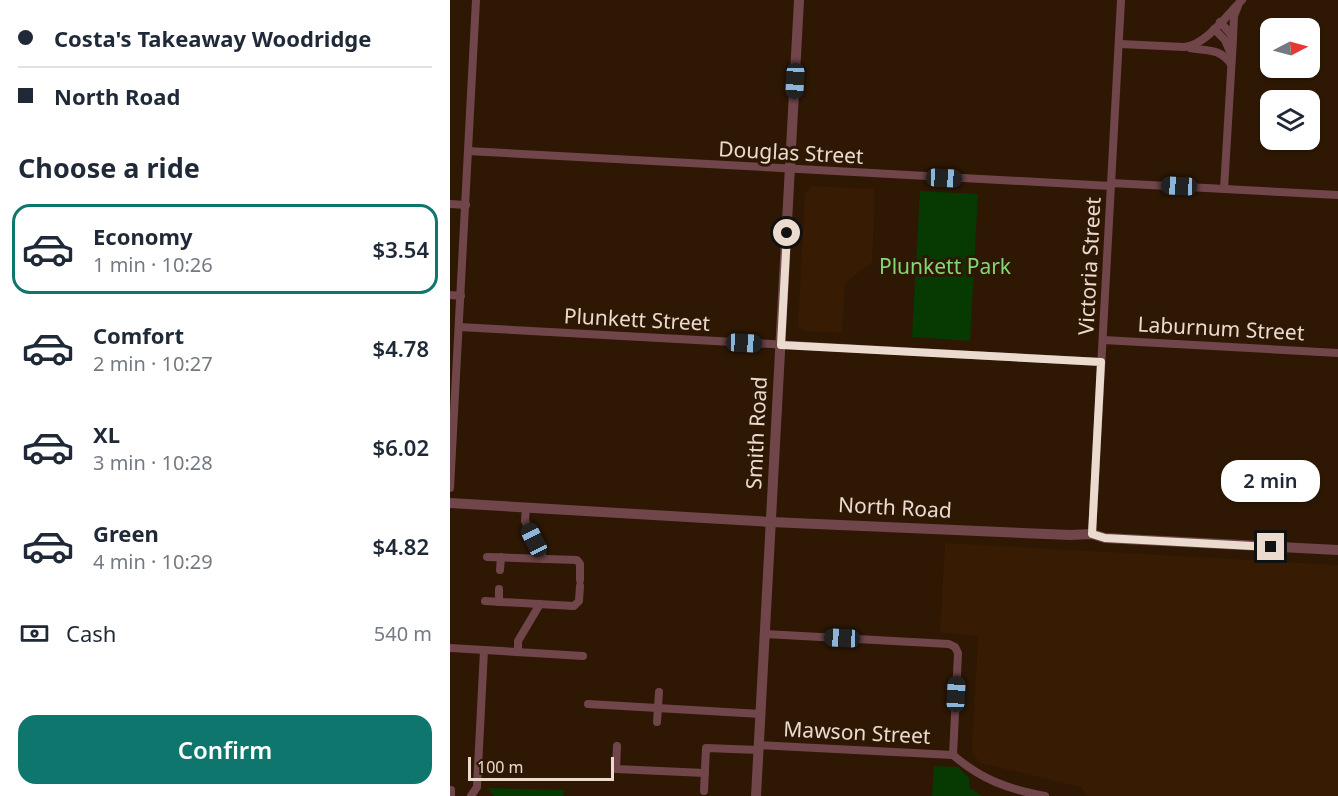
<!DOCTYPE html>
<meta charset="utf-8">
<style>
body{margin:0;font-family:"Noto Sans",sans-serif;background:#f6f6f7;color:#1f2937;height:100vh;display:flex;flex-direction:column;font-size:22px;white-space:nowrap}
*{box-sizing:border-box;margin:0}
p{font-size:20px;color:#747a83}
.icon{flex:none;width:33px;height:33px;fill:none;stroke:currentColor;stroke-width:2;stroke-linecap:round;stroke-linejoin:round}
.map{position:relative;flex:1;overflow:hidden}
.side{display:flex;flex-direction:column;background:#fff;width:450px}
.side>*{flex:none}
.top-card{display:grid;align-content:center;height:132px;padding:0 18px;background:#fff}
.needle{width:39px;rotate:84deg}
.buttons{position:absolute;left:810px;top:18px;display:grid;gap:12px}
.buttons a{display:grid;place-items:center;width:60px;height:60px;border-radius:12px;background:#fff;box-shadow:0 2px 4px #0004;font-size:30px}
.scale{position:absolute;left:18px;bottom:15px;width:146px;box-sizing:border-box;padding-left:6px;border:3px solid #ebdbcf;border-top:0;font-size:16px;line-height:21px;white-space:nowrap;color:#ebdbcf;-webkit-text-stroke:4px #2e1804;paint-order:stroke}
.end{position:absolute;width:27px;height:27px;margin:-14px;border:8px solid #ebdbcf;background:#111;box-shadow:0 0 0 3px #111}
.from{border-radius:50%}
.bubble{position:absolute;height:42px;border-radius:18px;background:#fff;box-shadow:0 2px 4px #0004;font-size:20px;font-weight:600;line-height:42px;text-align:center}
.car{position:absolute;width:18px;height:36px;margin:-18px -9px;border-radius:8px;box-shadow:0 0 4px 2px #0007;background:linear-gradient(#222 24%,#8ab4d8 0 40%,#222 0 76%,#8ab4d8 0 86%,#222 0)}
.top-card b{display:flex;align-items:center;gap:21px;height:57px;font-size:22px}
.top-card b+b{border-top:2px solid #e0e1e3}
.top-card i{width:15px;height:15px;background:#1f2937}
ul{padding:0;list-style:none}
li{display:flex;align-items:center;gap:18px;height:90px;margin:0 12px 9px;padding:0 6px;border:3px solid transparent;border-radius:18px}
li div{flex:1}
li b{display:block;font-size:22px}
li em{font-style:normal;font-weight:600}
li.current{border-color:#0f766e}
li>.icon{width:54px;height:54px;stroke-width:1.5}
h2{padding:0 18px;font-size:27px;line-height:72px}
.pay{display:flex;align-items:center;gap:15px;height:66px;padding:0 18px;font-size:22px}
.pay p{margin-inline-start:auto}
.button{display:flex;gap:12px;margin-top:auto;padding:12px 18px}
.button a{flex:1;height:69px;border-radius:18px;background:#0f766e;color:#fff;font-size:24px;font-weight:600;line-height:69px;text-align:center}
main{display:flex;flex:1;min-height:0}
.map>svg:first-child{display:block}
</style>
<main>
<section class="side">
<div class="top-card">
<b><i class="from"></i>Costa's Takeaway Woodridge</b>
<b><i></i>North Road</b>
</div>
<h2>Choose a ride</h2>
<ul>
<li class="current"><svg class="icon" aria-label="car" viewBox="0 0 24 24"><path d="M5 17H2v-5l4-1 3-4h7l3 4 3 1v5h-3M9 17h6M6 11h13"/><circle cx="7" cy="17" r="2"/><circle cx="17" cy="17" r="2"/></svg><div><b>Economy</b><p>1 min · 10:26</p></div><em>$3.54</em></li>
<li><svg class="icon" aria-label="car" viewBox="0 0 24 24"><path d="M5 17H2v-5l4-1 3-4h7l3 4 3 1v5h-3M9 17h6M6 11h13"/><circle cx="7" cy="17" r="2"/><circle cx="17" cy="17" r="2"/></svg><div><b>Comfort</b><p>2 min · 10:27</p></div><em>$4.78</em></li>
<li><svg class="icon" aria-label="car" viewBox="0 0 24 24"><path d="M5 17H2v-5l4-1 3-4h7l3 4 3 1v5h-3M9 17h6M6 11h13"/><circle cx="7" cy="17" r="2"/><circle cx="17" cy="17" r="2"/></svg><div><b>XL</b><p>3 min · 10:28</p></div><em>$6.02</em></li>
<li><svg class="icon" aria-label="car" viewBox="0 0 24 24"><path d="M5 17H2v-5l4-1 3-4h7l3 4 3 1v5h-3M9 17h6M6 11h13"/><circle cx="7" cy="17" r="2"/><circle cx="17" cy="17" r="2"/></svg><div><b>Green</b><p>4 min · 10:29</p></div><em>$4.82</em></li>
</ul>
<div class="pay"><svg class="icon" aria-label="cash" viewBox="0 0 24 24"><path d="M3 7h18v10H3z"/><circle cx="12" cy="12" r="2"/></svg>Cash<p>540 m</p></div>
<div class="button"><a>Confirm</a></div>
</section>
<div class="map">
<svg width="888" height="796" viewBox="0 0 888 796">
<rect width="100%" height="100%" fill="#2e1804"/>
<g fill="#371b02">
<path d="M362 186 425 189 422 262 395 283 392 333 353 331 348 326 355 194Z"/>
<path d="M495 543 888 565V796H638L631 787 530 763 522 752 528 636 490 633Z"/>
</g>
<g fill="#073903">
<path d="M470 191 528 194 520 341 462 337Z"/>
<path d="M484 766 508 767 519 778V787L532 796H482Z"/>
<path d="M38 788 114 790 113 796H44Z"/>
</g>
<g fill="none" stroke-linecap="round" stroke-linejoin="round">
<g stroke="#70464b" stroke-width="8">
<path d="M770 22 780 33 783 39 774 189"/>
<path d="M764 29 775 40 780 52"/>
<path d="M783 37 784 16 788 6"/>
<path d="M670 44 734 47C755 46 777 15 792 0"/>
<path d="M740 48C757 51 770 48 781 64"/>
<path d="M18 151 661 186"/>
<path d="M661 183 888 195"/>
<path d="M0 204 16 205"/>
<path d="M0 295 11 296"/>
<path d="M9 327 651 362"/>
<path d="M653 340 888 353"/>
<path d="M0 488 26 0"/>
<path d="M76 507 75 521 94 559"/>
<path d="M642 534 671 0"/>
<path d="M37 557 127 560 130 564V580"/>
<path d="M50 570 51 557"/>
<path d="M49 589V602"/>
<path d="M35 601 124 606 129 601 130 586"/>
<path d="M315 634 499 644 505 647 508 653 503 755"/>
<path d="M0 648 133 656"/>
<path d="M68 652V641L90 604"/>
<path d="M138 704 311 714"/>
<path d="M207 722 209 692"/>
<path d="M309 745 503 755"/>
<path d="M167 746 166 769 255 773"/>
<path d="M503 755C532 780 558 789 595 796"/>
<path d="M254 791 256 748 309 750"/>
<path d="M1 796V790"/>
<path d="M21 796 27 787 34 650"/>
</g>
<g stroke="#70464b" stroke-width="10">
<path d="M0 503 321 522 620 535 642 534 655 538 888 550"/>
<path d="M306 796 349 0"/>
</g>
</g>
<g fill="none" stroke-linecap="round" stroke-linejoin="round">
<path stroke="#ebdbcf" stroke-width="8" d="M337 233 331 345 651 362 642 534 655 538 821 547"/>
</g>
<g text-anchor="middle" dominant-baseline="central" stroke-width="6" stroke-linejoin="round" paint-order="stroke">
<g font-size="21" fill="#ebdbcf" stroke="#2e1804">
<text transform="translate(341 152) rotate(3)">Douglas Street</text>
<text transform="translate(639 266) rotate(-87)">Victoria Street</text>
<text transform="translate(187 319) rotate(3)">Plunkett Street</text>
<text transform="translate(771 328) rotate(3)">Laburnum Street</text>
<text transform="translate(306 433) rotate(-87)">Smith Road</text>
<text transform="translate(445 507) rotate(3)">North Road</text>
<text transform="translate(407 732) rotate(3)">Mawson Street</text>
</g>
<g font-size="21" fill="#80d975" stroke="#2e1804">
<text x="495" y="266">Plunkett Park</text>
</g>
</g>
</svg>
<div class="buttons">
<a><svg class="needle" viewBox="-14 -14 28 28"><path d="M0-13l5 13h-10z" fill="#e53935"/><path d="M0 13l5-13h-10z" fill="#747a83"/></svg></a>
<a><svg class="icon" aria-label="layers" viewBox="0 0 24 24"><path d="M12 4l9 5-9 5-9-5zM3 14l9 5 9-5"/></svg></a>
</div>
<div class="scale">100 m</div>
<i class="end from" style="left:337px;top:233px"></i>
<i class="end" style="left:821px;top:547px"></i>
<div class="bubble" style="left:771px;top:460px;width:99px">2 min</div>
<i class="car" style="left:345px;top:81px;rotate:183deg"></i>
<i class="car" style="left:494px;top:178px;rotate:93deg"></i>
<i class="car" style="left:729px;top:186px;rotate:273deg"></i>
<i class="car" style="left:294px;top:343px;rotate:93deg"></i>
<i class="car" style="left:84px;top:540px;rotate:334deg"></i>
<i class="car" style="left:392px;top:638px;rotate:273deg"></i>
<i class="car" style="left:506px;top:694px;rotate:3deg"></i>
</div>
</main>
